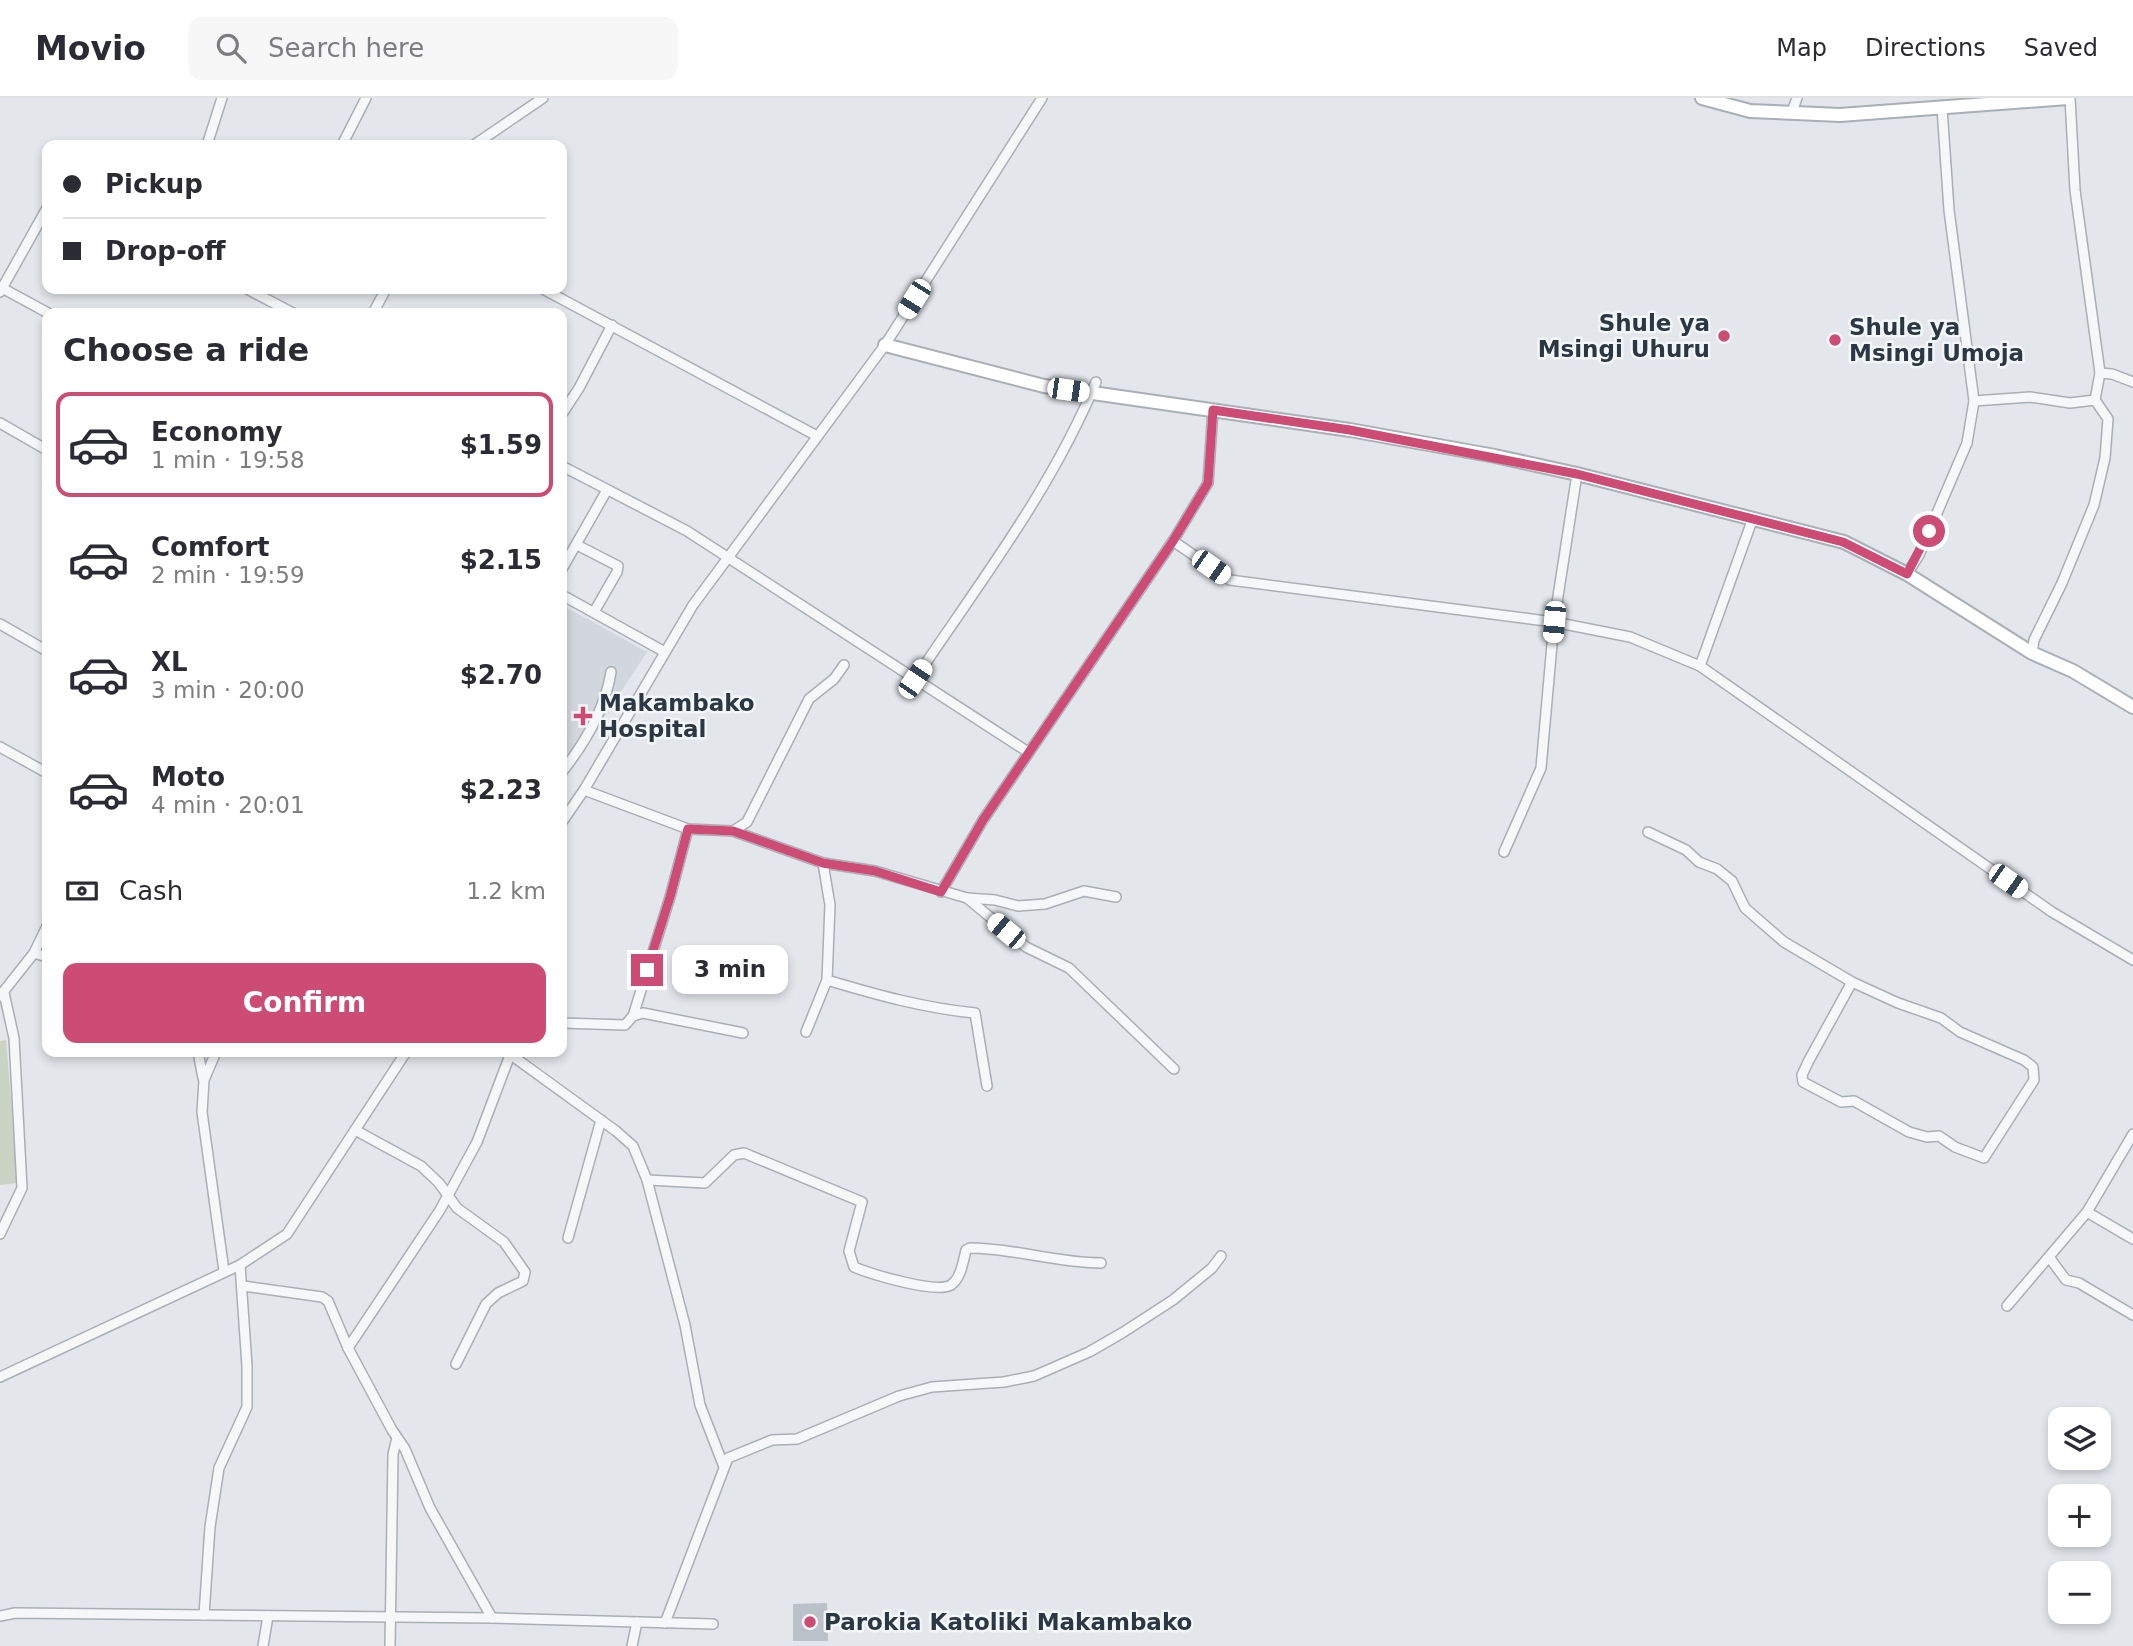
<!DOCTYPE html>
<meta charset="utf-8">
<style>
body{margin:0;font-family:"DejaVu Sans",sans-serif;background:#f7f7f7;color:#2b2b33;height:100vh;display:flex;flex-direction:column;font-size:26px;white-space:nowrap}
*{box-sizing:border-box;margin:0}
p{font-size:23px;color:#7c7c81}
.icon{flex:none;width:38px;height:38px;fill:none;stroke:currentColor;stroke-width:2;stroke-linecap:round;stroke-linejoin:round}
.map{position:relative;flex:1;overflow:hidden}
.panel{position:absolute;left:42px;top:210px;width:525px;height:749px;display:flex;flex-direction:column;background:#fff;border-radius:14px;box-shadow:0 4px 10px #0003}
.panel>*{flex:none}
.banner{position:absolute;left:42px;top:42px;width:525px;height:154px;border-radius:14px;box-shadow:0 4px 10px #0003;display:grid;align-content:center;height:154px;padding:0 21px;background:#fff}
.tools{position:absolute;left:2048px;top:1309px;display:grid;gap:14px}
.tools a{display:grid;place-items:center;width:63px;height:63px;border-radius:14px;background:#fff;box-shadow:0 4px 10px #0003;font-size:35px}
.end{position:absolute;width:32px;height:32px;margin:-16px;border:9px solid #cc4c75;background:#fff;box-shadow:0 0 0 4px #fff}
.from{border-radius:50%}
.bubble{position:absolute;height:49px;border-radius:14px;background:#fff;box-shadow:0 4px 10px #0003;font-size:23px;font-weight:700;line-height:49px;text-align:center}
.car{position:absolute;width:21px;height:42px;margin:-21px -10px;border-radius:9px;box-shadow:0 0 5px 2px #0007;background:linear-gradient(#fff 24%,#345 0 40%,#fff 0 76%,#345 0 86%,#fff 0)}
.banner b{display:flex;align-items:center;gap:24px;height:66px;font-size:26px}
.banner b+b{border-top:2px solid #e1e1e2}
.banner i{width:18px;height:18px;background:#2b2b33}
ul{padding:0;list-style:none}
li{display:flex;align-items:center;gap:21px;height:105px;margin:0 14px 10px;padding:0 7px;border:4px solid transparent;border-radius:14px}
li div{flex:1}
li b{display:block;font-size:26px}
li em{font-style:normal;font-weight:700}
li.current{border-color:#cc4c75}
li>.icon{width:63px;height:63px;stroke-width:1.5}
h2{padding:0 21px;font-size:32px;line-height:84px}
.pay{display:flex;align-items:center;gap:18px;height:77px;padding:0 21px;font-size:26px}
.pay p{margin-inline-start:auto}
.cta{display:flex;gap:14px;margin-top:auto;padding:14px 21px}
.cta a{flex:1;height:80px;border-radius:14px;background:#cc4c75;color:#fff;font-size:28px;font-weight:700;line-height:80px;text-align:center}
header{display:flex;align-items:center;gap:42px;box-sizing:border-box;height:98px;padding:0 35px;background:#fff;border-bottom:2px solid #e1e1e2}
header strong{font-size:33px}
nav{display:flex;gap:38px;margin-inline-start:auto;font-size:24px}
.search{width:490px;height:63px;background:#f7f7f7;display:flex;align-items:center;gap:18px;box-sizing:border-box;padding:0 24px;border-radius:14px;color:#7c7c81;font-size:26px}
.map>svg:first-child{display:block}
</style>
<header>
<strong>Movio</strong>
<div class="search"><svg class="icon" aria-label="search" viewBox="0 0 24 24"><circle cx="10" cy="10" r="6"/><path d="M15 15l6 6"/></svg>Search here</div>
<nav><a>Map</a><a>Directions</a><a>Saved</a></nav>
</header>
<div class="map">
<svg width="2133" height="1548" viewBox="0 0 2133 1548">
<rect width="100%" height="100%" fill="#e3e7eb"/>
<path fill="#d1d7dd" d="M562 507 647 554 562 683Z"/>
<path fill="#cbd4c4" d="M6 942 18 1085 0 1087V943Z"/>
<path fill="#bac1c8" d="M827 1505 828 1543H793V1506Z"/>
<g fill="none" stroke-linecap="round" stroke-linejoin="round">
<defs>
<g id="street">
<path d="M1792 14 1797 0"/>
<path d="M207 47 222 0"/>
<path d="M342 47 366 0"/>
<path d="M474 47 543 0"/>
<path d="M2 190 48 215"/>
<path d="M247 191 293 215"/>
<path d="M543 191 817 338"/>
<path d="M0 194 47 110"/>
<path d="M373 215 386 191"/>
<path d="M2100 275 2112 276 2133 284"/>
<path d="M1974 303 2030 299 2070 305 2095 302"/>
<path d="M562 316 579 290 612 227"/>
<path d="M0 325 47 352"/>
<path d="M562 368 687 433 1028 654"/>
<path d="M1173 443 1230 482 1554 524 1630 539 1700 568 2052 814 2133 862"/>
<path d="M577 447 618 468 617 474 594 514"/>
<path d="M562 471 607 392"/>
<path d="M1907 476 1919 457 1967 345 1974 303 1949 112 1942 10"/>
<path d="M562 497 663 553"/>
<path d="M0 526 47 553"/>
<path d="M2032 555 2034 542 2062 485 2094 407 2105 360 2108 321 2095 302 2100 275 2075 92 2070 0"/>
<path d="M1700 568 1753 420"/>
<path d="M915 581C980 484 1051 392 1096 284"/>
<path d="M0 649 47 675"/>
<path d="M562 674C585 645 605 612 611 574"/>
<path d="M584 692 688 731 733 733 823 765 875 773 967 800 1026 849 1069 870 1174 971"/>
<path d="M562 724 584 692 693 507 885 247 1042 0"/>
<path d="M733 733 747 724 809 601 834 581 844 567"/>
<path d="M1648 734 1686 752 1699 764 1717 771 1732 783 1745 810 1784 844 1852 884 1808 964 1802 977 1803 984 1841 1004 1854 1003 1909 1034 1927 1039 1939 1038 1955 1049 1984 1060 2034 982 2033 969 2024 962 1960 934 1941 920 1898 905 1852 884"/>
<path d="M1504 754 1541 670 1554 524 1577 376"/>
<path d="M941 794 983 722 1173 443 1208 385 1213 312"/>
<path d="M967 800 995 802 1018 808 1045 806 1084 793 1116 799"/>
<path d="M34 855 47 859"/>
<path d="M827 882C877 897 924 910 975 915L987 988"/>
<path d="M0 898 34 855 47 828"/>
<path d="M633 918 670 799 688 731"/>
<path d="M562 925 625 927 633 918 643 915 743 935"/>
<path d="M806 934 827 882 830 807 823 765"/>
<path d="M198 954 203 980"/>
<path d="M216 954 204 982 202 1014 224 1173"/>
<path d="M507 954 616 1033 633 1048 647 1082 685 1227 700 1307 724 1369"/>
<path d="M355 1032 421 1068 439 1085 457 1110 504 1144 525 1174 523 1183 498 1195 486 1206 456 1266"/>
<path d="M647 1082 705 1085 734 1057 744 1055 862 1104 849 1153 854 1169C871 1176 936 1196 951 1187 961 1180 963 1164 966 1152L970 1150C1014 1150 1056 1165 1101 1165"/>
<path d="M2087 1114 2133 1141"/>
<path d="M0 1136 22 1090 14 940 4 895"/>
<path d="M568 1140 601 1022"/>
<path d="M2049 1159 2066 1182 2079 1185 2133 1217"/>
<path d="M243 1188 322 1199 328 1203 348 1250 392 1332 405 1351 430 1410 492 1520"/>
<path d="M2007 1208 2087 1114 2133 1036"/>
<path d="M348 1250 440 1112 477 1044 510 957"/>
<path d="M0 1279 240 1167 287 1136 406 954"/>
<path d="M204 1517 210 1429 219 1370 247 1309V1268L240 1167"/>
<path d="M0 1518 15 1515 492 1520 713 1526"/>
<path d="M665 1525 728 1360 772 1342 797 1341 899 1298 932 1289 1004 1284 1034 1278 1089 1254 1122 1235 1173 1202 1212 1170 1221 1158"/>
<path d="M263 1548 268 1518"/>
<path d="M390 1548 393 1356 397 1340"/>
<path d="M632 1548 637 1524"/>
</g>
<g id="secondary">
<path d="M1702 0 1750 13 1840 17 2068 0"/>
<path d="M885 247 1044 288 1350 332 1495 358 1577 376 1844 444 1907 476 2032 555 2073 573 2133 609"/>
</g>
</defs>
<use href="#street" stroke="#a8afb5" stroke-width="12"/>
<use href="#secondary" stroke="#a8afb5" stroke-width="16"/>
<use href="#street" stroke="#f6f7f9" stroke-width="9"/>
<use href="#secondary" stroke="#fff" stroke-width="12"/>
</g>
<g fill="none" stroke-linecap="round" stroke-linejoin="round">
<path stroke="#cc4c75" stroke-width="9" d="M647 872 670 799 688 731 733 733 823 765 875 773 941 794 983 722 1173 443 1208 385 1213 312 1350 332 1577 376 1843 444 1907 476 1929 433"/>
</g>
<g fill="#cc4c75" stroke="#f3f6f8" stroke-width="2.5">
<circle cx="1724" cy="238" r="7"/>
<circle cx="1835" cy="242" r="7"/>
<path d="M579.5 607.5h7v7h7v7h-7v7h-7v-7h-7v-7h7z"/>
<circle cx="810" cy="1524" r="7"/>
</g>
<g text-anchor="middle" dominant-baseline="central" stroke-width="5" stroke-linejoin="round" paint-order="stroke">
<g font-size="23" font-weight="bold" fill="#2b3843" stroke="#f3f6f8" text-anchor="start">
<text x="1710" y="225" text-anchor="end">Shule ya<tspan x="1710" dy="26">Msingi Uhuru</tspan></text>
<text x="1849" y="229">Shule ya<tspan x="1849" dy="26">Msingi Umoja</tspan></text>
<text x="599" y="605">Makambako<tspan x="599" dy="26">Hospital</tspan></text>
<text x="824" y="1524">Parokia Katoliki Makambako</text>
</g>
</g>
</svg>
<div class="tools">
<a><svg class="icon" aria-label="layers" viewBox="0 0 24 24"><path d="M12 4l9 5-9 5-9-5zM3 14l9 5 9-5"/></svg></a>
<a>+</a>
<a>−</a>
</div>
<i class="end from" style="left:1929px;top:433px"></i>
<i class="end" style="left:647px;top:872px"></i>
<div class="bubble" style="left:672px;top:847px;width:116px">3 min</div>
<i class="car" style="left:914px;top:201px;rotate:212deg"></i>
<i class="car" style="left:1068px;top:292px;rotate:98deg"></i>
<i class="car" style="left:1211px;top:469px;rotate:125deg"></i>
<i class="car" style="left:1554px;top:524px;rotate:185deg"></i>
<i class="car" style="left:915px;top:581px;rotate:34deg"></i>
<i class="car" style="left:2008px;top:783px;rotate:125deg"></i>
<i class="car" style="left:1006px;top:833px;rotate:310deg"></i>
<div class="banner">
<b><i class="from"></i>Pickup</b>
<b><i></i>Drop-off</b>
</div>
<section class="panel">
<h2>Choose a ride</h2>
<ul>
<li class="current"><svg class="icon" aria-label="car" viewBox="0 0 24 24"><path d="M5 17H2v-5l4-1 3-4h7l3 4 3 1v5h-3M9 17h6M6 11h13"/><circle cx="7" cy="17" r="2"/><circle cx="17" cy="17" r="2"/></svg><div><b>Economy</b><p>1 min · 19:58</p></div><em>$1.59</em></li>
<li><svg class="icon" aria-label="car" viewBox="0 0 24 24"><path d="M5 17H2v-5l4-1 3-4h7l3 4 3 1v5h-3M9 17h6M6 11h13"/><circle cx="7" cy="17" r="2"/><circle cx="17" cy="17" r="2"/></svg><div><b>Comfort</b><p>2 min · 19:59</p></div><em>$2.15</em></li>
<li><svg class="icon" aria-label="car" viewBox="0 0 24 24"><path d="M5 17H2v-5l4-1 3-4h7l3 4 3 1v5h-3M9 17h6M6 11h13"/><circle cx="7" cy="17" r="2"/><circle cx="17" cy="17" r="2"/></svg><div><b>XL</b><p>3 min · 20:00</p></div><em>$2.70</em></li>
<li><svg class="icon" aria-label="car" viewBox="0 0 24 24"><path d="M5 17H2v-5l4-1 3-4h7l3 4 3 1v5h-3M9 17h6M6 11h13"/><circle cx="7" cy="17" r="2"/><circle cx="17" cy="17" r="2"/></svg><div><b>Moto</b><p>4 min · 20:01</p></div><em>$2.23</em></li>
</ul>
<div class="pay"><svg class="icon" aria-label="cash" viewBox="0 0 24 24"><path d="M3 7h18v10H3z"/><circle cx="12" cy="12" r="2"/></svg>Cash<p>1.2 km</p></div>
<div class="cta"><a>Confirm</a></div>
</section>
</div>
